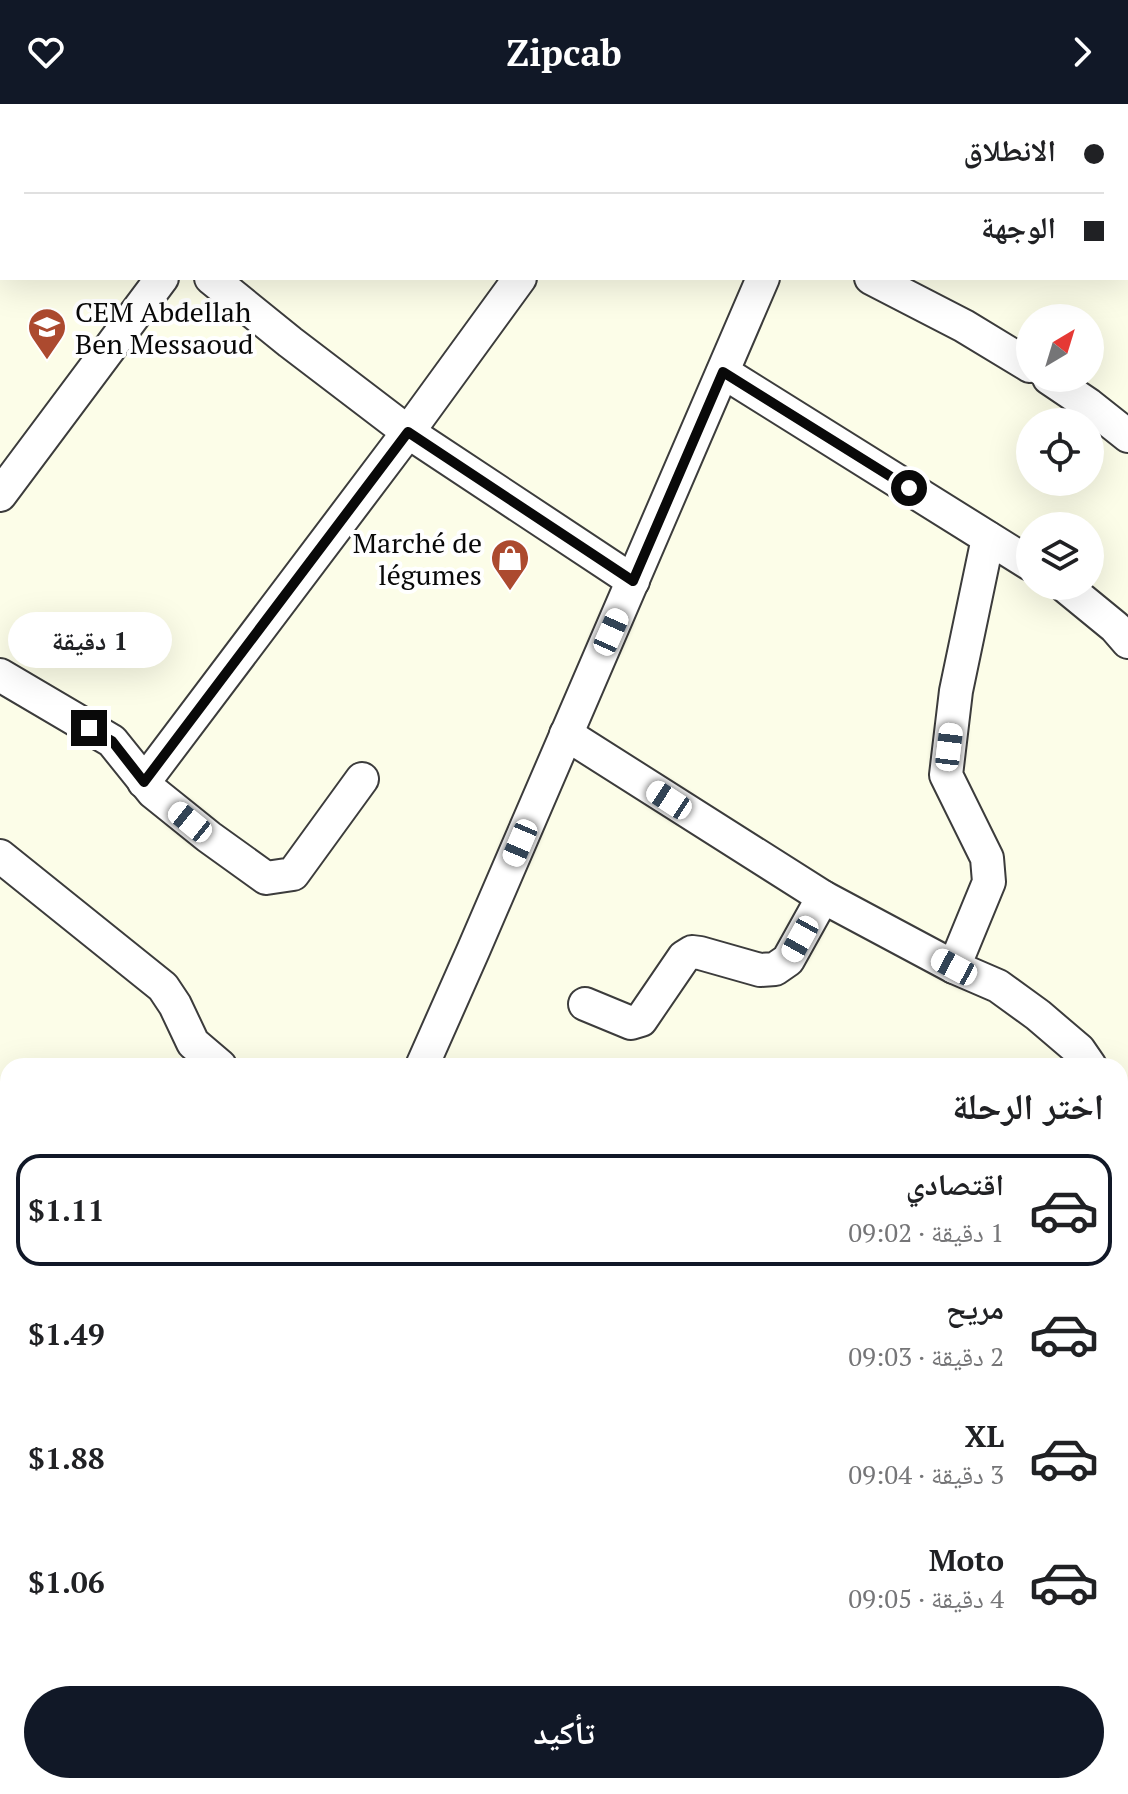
<!DOCTYPE html>
<html lang="ar">
<meta charset="utf-8">
<style>
body{margin:0;font-family:"PT Serif","Noto Naskh Arabic",serif;background:#f6f6f6;color:#202124;direction:rtl;height:100vh;display:flex;flex-direction:column;font-size:30px;white-space:nowrap}
*{box-sizing:border-box;margin:0}
p{font-size:26px;color:#757577}
.icon{flex:none;width:44px;height:44px;fill:none;stroke:currentColor;stroke-width:2;stroke-linecap:round;stroke-linejoin:round}
.map{position:relative;flex:1;overflow:hidden;direction:ltr}
.details{position:absolute;left:0px;top:954px;width:1128px;height:736px;display:flex;flex-direction:column;background:#fff;border-radius:24px 24px 0 0;box-shadow:0 8px 32px #0002;direction:rtl}
.details>*{flex:none}
.hud{position:absolute;left:0px;top:0px;width:1128px;height:176px;box-shadow:0 8px 32px #0002;direction:rtl;display:grid;align-content:center;height:176px;padding:0 24px;background:#fff}
.needle{width:52px;rotate:38deg}
.tools{position:absolute;left:1016px;top:200px;display:grid;gap:16px}
.tools a{display:grid;place-items:center;width:88px;height:88px;border-radius:50%;background:#fff;box-shadow:0 8px 32px #0002;font-size:40px}
.end{position:absolute;width:36px;height:36px;margin:-18px;border:10px solid #090909;background:#fff;box-shadow:0 0 0 4px #fff}
.from{border-radius:50%}
.bubble{position:absolute;height:56px;border-radius:28px;background:#fff;box-shadow:0 8px 32px #0002;font-size:26px;font-weight:700;line-height:56px;text-align:center;direction:rtl}
.car{position:absolute;width:24px;height:48px;margin:-24px -12px;border-radius:10px;box-shadow:0 0 6px 2px #0007;background:linear-gradient(#fff 24%,#345 0 40%,#fff 0 76%,#345 0 86%,#fff 0)}
.hud b{display:flex;align-items:center;gap:28px;height:76px;font-size:30px}
.hud b+b{border-top:2px solid #e0e0e0}
.hud i{width:20px;height:20px;background:#202124}
ul{padding:0;list-style:none}
li{display:flex;align-items:center;gap:24px;height:112px;margin:0 16px 12px;padding:0 8px;border:4px solid transparent;border-radius:24px}
li div{flex:1}
li b{display:block;font-size:30px}
li em{font-style:normal;font-weight:700}
li.on{border-color:#111827}
li>.icon{width:72px;height:72px;stroke-width:1.5}
h2{padding:0 24px;font-size:36px;line-height:96px}
.action{display:flex;gap:16px;margin-top:auto;padding:16px 24px}
.action a{flex:1;height:92px;border-radius:48px;background:#111827;color:#fff;font-size:32px;font-weight:700;line-height:92px;text-align:center}
header{display:flex;justify-content:space-between;align-items:center;height:104px;padding:0 24px;background:#111827;color:#fff;font-size:36px;font-weight:700}
.map>svg:first-child{display:block}
</style>
<header><svg class="icon" aria-label="forward" viewBox="0 0 24 24"><path d="M9 5l7 7-7 7"/></svg>Zipcab<svg class="icon" aria-label="heart" viewBox="0 0 24 24"><path d="M12 20l-8-8c-3-5 5-10 8-4 3-6 11-1 8 4z"/></svg></header>
<div class="map">
<svg width="1128" height="1690" viewBox="0 0 1128 1690">
<rect width="100%" height="100%" fill="#fcfde8"/>
<g fill="none" stroke-linecap="round" stroke-linejoin="round">
<defs>
<g id="minor">
<path d="M1094 0 1101 2"/>
<path d="M838 2 839 0"/>
<path d="M1126 10H1128"/>
<path d="M0 23 2 24"/>
<path d="M211 174 290 238 408 328 633 477"/>
<path d="M871 174 964 222 1030 262"/>
<path d="M723 268 1030 460"/>
<path d="M1049 274 1089 301 1128 332"/>
<path d="M0 391 162 174"/>
<path d="M1065 482 1115 523 1128 538"/>
<path d="M0 571 112 637 153 688 209 733 266 774 293 770 362 675"/>
<path d="M566 630 823 793 954 863 998 882 1038 911 1079 946 1090 962"/>
<path d="M144 678 408 328 520 174"/>
<path d="M0 752 163 883 175 901 193 939 220 962"/>
<path d="M954 863 989 778 987 754 946 671 956 587 988 434"/>
<path d="M585 900 631 919 641 916 684 853 692 848 700 849 760 866 775 865 788 856 823 793"/>
<path d="M422 962 473 847 763 174"/>
<path d="M1120 1041 1128 1023"/>
<path d="M1120 1327 1128 1338"/>
<path d="M1120 1485 1128 1495"/>
<path d="M0 1575 8 1566"/>
<path d="M853 1682 860 1690"/>
<path d="M1065 1682 1071 1690"/>
<path d="M821 1690 825 1682"/>
</g>
<g id="major">
<path d="M0 1211 8 1217"/>
<path d="M563 1682 571 1690"/>
</g>
</defs>
<use href="#minor" stroke="#3c3c3c" stroke-width="36"/>
<use href="#major" stroke="#1a1a1a" stroke-width="44"/>
<use href="#minor" stroke="#fff" stroke-width="32"/>
<use href="#major" stroke="#eaed68" stroke-width="40"/>
</g>
<g fill="none" stroke-linecap="round" stroke-linejoin="round">
<path stroke="#090909" stroke-width="10" d="M89 624 112 637 144 678 408 328 633 477 723 268 909 384"/>
</g>
<defs>
<symbol id="school-pin" viewBox="-11 -11 22 30"><path d="M0 17L-7.5 6A9.5 9.5 0 1 1 7.5 6Z" fill="#ac4a2f" stroke="#fff"/><path d="M0-5L7-2L0 1L-7-2ZM-4 1L0 2.5L4 1V4Q0 6-4 4Z" fill="#fff"/></symbol>
<symbol id="shop-pin" viewBox="-11 -11 22 30"><path d="M0 17L-7.5 6A9.5 9.5 0 1 1 7.5 6Z" fill="#ac4a2f" stroke="#fff"/><path d="M-5-2.5h2.3a2.7 3.5 0 0 1 5.4 0H5L5.5 6h-11ZM-1.5-2.5h3a1.5 2.3 0 0 0-3 0Z" fill="#fff"/></symbol>
</defs>
<g fill-rule="evenodd">
<use href="#school-pin" x="25" y="201" width="44" height="60"/>
<use href="#shop-pin" x="488" y="432" width="44" height="60"/>
</g>
<g text-anchor="middle" dominant-baseline="central" stroke-width="8" stroke-linejoin="round" paint-order="stroke">
<g font-size="28" fill="#090909" stroke="#fff" text-anchor="start">
<text x="75" y="207">CEM Abdellah<tspan x="75" dy="32">Ben Messaoud</tspan></text>
<text x="482" y="438" text-anchor="end">Marché de<tspan x="482" dy="32">légumes</tspan></text>
</g>
</g>
</svg>
<div class="tools">
<a><svg class="needle" viewBox="-14 -14 28 28"><path d="M0-13l5 13h-10z" fill="#e53935"/><path d="M0 13l5-13h-10z" fill="#757577"/></svg></a>
<a><svg class="icon" aria-label="locate" viewBox="0 0 24 24"><circle cx="12" cy="12" r="6"/><path d="M12 2v4M12 18v4M2 12h4M18 12h4"/></svg></a>
<a><svg class="icon" aria-label="layers" viewBox="0 0 24 24"><path d="M12 4l9 5-9 5-9-5zM3 14l9 5 9-5"/></svg></a>
</div>
<i class="end from" style="left:909px;top:384px"></i>
<i class="end" style="left:89px;top:624px"></i>
<div class="bubble" style="left:8px;top:508px;width:164px">1 دقيقة</div>
<i class="car" style="left:611px;top:528px;rotate:24deg"></i>
<i class="car" style="left:949px;top:643px;rotate:7deg"></i>
<i class="car" style="left:669px;top:696px;rotate:303deg"></i>
<i class="car" style="left:190px;top:718px;rotate:309deg"></i>
<i class="car" style="left:520px;top:739px;rotate:203deg"></i>
<i class="car" style="left:800px;top:835px;rotate:209deg"></i>
<i class="car" style="left:954px;top:863px;rotate:298deg"></i>
<div class="hud">
<b><i class="from"></i>الانطلاق</b>
<b><i></i>الوجهة</b>
</div>
<section class="details">
<h2>اختر الرحلة</h2>
<ul>
<li class="on"><svg class="icon" aria-label="car" viewBox="0 0 24 24"><path d="M5 17H2v-5l4-1 3-4h7l3 4 3 1v5h-3M9 17h6M6 11h13"/><circle cx="7" cy="17" r="2"/><circle cx="17" cy="17" r="2"/></svg><div><b>اقتصادي</b><p>1 دقيقة · 09:02</p></div><em>$1.11</em></li>
<li><svg class="icon" aria-label="car" viewBox="0 0 24 24"><path d="M5 17H2v-5l4-1 3-4h7l3 4 3 1v5h-3M9 17h6M6 11h13"/><circle cx="7" cy="17" r="2"/><circle cx="17" cy="17" r="2"/></svg><div><b>مريح</b><p>2 دقيقة · 09:03</p></div><em>$1.49</em></li>
<li><svg class="icon" aria-label="car" viewBox="0 0 24 24"><path d="M5 17H2v-5l4-1 3-4h7l3 4 3 1v5h-3M9 17h6M6 11h13"/><circle cx="7" cy="17" r="2"/><circle cx="17" cy="17" r="2"/></svg><div><b>XL</b><p>3 دقيقة · 09:04</p></div><em>$1.88</em></li>
<li><svg class="icon" aria-label="car" viewBox="0 0 24 24"><path d="M5 17H2v-5l4-1 3-4h7l3 4 3 1v5h-3M9 17h6M6 11h13"/><circle cx="7" cy="17" r="2"/><circle cx="17" cy="17" r="2"/></svg><div><b>Moto</b><p>4 دقيقة · 09:05</p></div><em>$1.06</em></li>
</ul>
<div class="action"><a>تأكيد</a></div>
</section>
</div>
